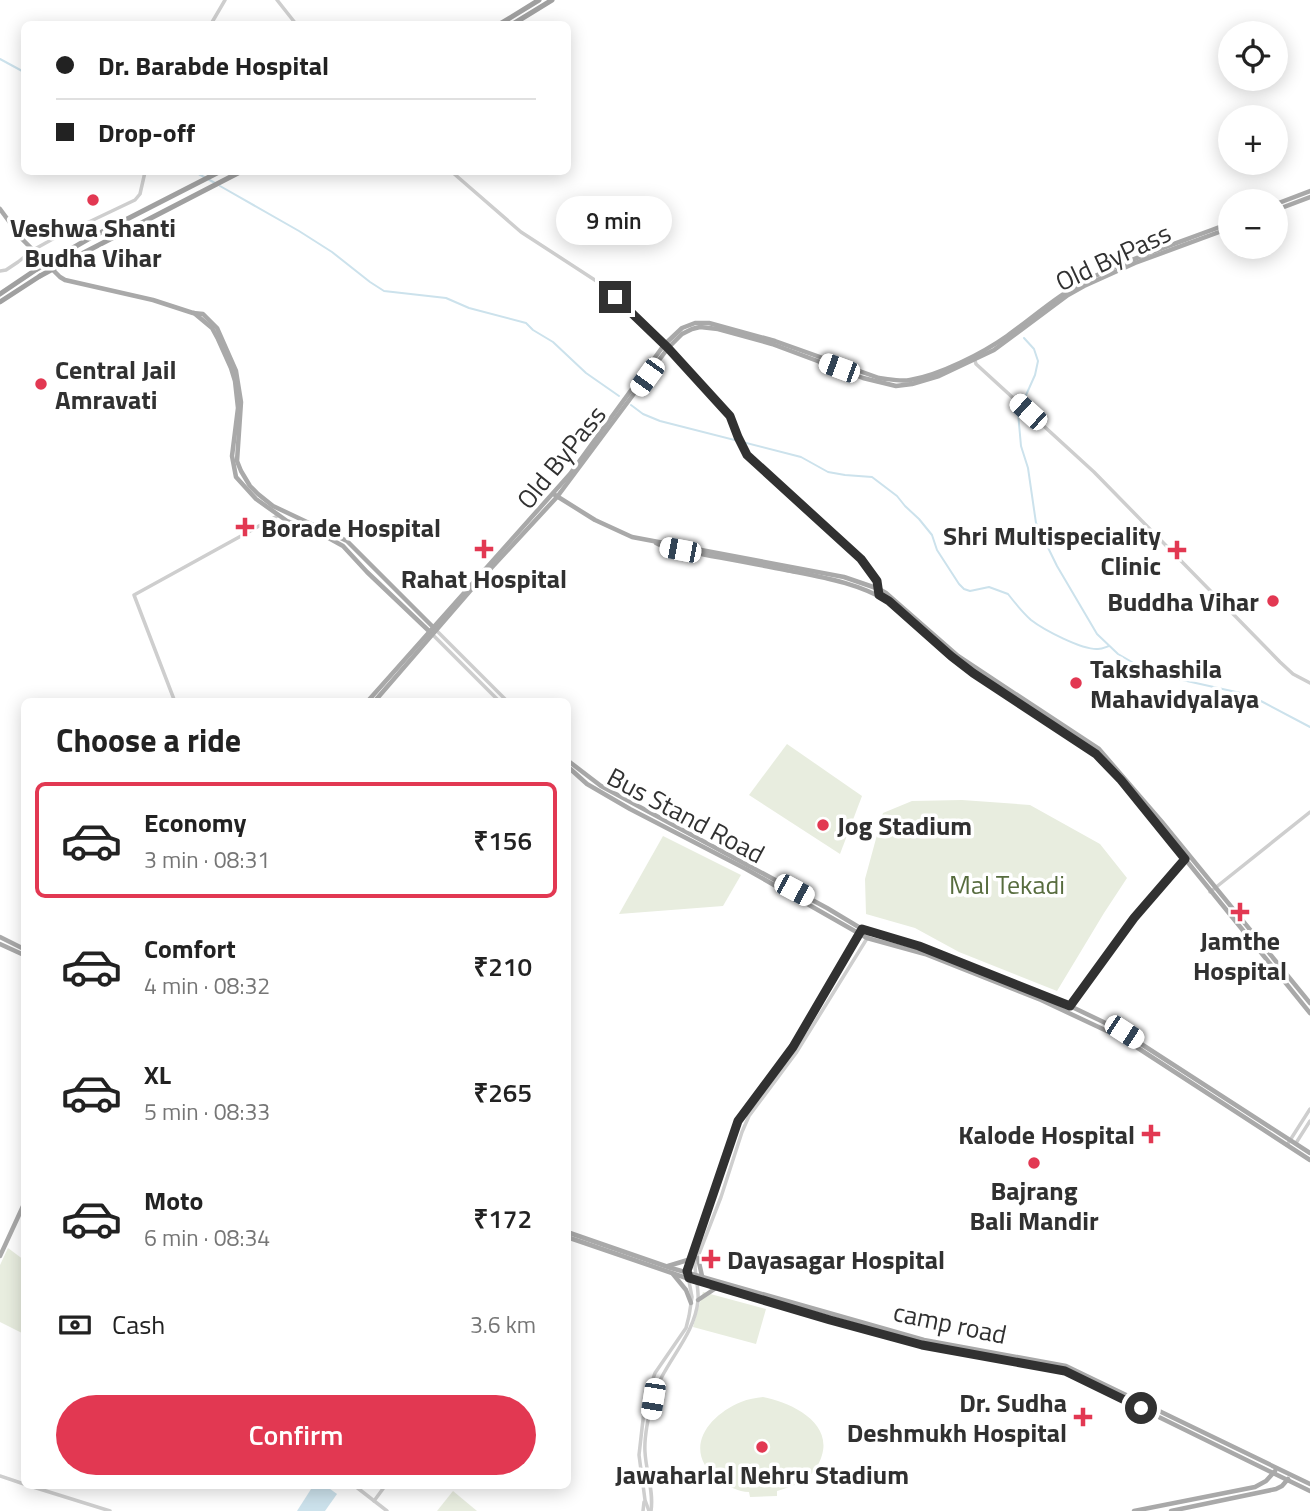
<!DOCTYPE html>
<meta charset="utf-8">
<style>
body{margin:0;font-family:"Titillium Web",sans-serif;background:#f2f2f2;color:#222;height:100vh;display:flex;flex-direction:column;font-size:26px;white-space:nowrap}
*{box-sizing:border-box;margin:0}
p{font-size:23px;color:#767676}
.icon{flex:none;width:38px;height:38px;fill:none;stroke:currentColor;stroke-width:2;stroke-linecap:round;stroke-linejoin:round}
.map{position:relative;flex:1;overflow:hidden}
.side{position:absolute;left:21px;top:698px;width:550px;height:791px;display:flex;flex-direction:column;background:#fff;border-radius:10px;box-shadow:0 4px 18px #0003}
.side>*{flex:none}
.hud{position:absolute;left:21px;top:21px;width:550px;height:154px;border-radius:10px;box-shadow:0 4px 18px #0003;display:grid;align-content:center;height:154px;padding:0 35px;background:#fff}
.buttons{position:absolute;left:1218px;top:21px;display:grid;gap:14px}
.buttons a{display:grid;place-items:center;width:70px;height:70px;border-radius:50%;background:#fff;box-shadow:0 4px 18px #0003;font-size:35px}
.end{position:absolute;width:32px;height:32px;margin:-16px;border:9px solid #313131;background:#fff;box-shadow:0 0 0 4px #fff}
.from{border-radius:50%}
.bubble{position:absolute;height:49px;border-radius:24px;background:#fff;box-shadow:0 4px 18px #0003;font-size:23px;font-weight:600;line-height:49px;text-align:center}
.car{position:absolute;width:21px;height:42px;margin:-21px -10px;border-radius:9px;box-shadow:0 0 5px 2px #0007;background:linear-gradient(#fff 24%,#345 0 40%,#fff 0 76%,#345 0 86%,#fff 0)}
.hud b{display:flex;align-items:center;gap:24px;height:66px;font-size:26px}
.hud b+b{border-top:2px solid #e0e0e0}
.hud i{width:18px;height:18px;background:#222}
ul{padding:0;list-style:none}
li{display:flex;align-items:center;gap:21px;height:116px;margin:0 14px 10px;padding:0 21px;border:4px solid transparent;border-radius:10px}
li div{flex:1}
li b{display:block;font-size:26px}
li em{font-style:normal;font-weight:600}
li.on{border-color:#e23852}
li>.icon{width:63px;height:63px;stroke-width:1.5}
h2{padding:0 35px;font-size:32px;line-height:84px}
.pay{display:flex;align-items:center;gap:18px;height:77px;padding:0 35px;font-size:26px}
.pay p{margin-inline-start:auto}
.button{display:flex;gap:14px;margin-top:auto;padding:14px 35px}
.button a{flex:1;height:80px;border-radius:42px;background:#e23852;color:#fff;font-size:28px;font-weight:600;line-height:80px;text-align:center}
.map>svg:first-child{display:block}
</style>
<div class="map">
<svg width="1310" height="1511" viewBox="0 0 1310 1511">
<rect width="100%" height="100%" fill="#fff"/>
<g fill="#e8eddf">
<path d="M787 744 862 796 840 854 749 795Z"/>
<path d="M962 800 1030 805 1100 844 1127 878 1104 913 1057 991 959 952 915 928 866 914 865 879 883 813 912 801Z"/>
<path d="M663 836 741 875 723 906 619 914Z"/>
<path d="M8 1248 24 1260V1334L0 1322V1265Z"/>
<path d="M703 1292 766 1309 756 1344 693 1327Z"/>
<path d="M763 1397C789 1402 832 1421 822 1455 819 1466 812 1475 803 1481 795 1486 786 1488 777 1491V1496L750 1497 749 1492C738 1492 728 1486 719 1480 681 1451 707 1416 741 1402 748 1399 756 1398 763 1397Z"/>
<path d="M453 1491 477 1511H437Z"/>
</g>
<path fill="#cce2ec" d="M313 1486H326L337 1494 325 1511H297Z"/>
<g fill="none" stroke-linecap="round" stroke-linejoin="round">
<g stroke="#cce2ec" stroke-width="2">
<path d="M0 59 24 72"/>
<path d="M195 172 215 183"/>
<path d="M220 186 299 231 332 252 370 282 384 291 446 298 469 308 526 323 533 330 553 342 586 373 619 396"/>
<path d="M1024 338 1034 349 1038 361 1035 375 1018 413 1021 446 1028 468 1036 523 1057 566 1097 634 1118 654 1151 673 1245 694 1259 700 1310 727"/>
<path d="M631 405 643 414 660 421 801 457 828 472 845 475 872 477 897 496 905 506 919 519 932 535 937 550 959 584 964 589 970 591 989 587 1008 594C1015 603 1022 612 1031 620 1044 630 1082 650 1098 649 1102 649 1106 647 1109 646"/>
</g>
<g stroke="#cecece" stroke-width="3.5">
<path d="M277 0 296 24"/>
<path d="M211 24 225 0"/>
<path d="M452 172 521 232 604 286 638 319 668 348 730 416 738 437 747 455 861 559 877 581 879 595"/>
<path d="M0 271 6 270 18 262 33 250 51 240 135 200 140 194 145 172"/>
<path d="M974 357 976 364 1094 472 1280 662 1293 674 1310 683"/>
<path d="M436 630 508 702"/>
<path d="M433 635 500 702"/>
<path d="M175 702 134 595 279 515"/>
<path d="M1210 892 1310 812"/>
<path d="M1067 1011 1134 917 1170 875 1189 856"/>
<path d="M1296 1143 1310 1121"/>
<path d="M1287 1145 1310 1109"/>
<path d="M0 1476 24 1484"/>
<path d="M30 1486 110 1511"/>
<path d="M355 1486 387 1511"/>
<path d="M374 1501 385 1486"/>
<path d="M643 1511 644 1502"/>
<path d="M649 1511 645 1500 639 1455 645 1402 655 1373 686 1328 689 1316 692 1297 687 1271 714 1194 734 1132 745 1111 793 1047 860 932"/>
<path d="M651 1511C654 1491 646 1472 645 1452 644 1437 649 1414 653 1399 662 1364 694 1338 698 1301 699 1288 695 1277 695 1264L721 1197 742 1132 749 1116 796 1053 871 932"/>
</g>
<g stroke="#a9a9a9" stroke-width="4.5">
<path d="M1276 204 1310 191"/>
<path d="M0 209 22 239 60 277 65 280 153 300 193 313 203 314 217 328 236 371 241 402 237 461 241 471 250 486 258 494 273 506 347 541 433 627"/>
<path d="M1276 210 1310 197"/>
<path d="M194 313 212 328 218 339 231 368 235 381 238 408 232 456 236 477 256 499 287 521 325 536 343 546 367 572 430 632"/>
<path d="M555 495 595 520 632 537 844 577 879 589 886 593 958 656 1099 749 1162 822 1310 1003"/>
<path d="M656 543 664 547C705 555 746 562 786 570 821 577 859 583 889 602L956 660 1096 754 1121 780 1310 1013"/>
<path d="M367 702 570 474 664 345 682 328 695 323H709L775 341 879 378C889 379 900 382 910 380 940 375 983 353 1007 336 1035 316 1060 293 1091 278 1135 256 1184 241 1230 223"/>
<path d="M374 702 470 591 557 497 668 348 682 334 692 329 700 327 718 329 772 344 863 378 896 386 912 384 939 376 994 350 1068 295 1084 286 1135 263 1230 228"/>
<path d="M567 760 601 786 827 908 862 929 919 946 1070 1006 1118 1029 1310 1153"/>
<path d="M567 766 587 784 630 809 746 869 867 938 925 954 1041 1000 1124 1039 1310 1160"/>
<path d="M0 937 24 949"/>
<path d="M0 944 24 955"/>
<path d="M567 1232 671 1268 924 1340 1066 1366 1310 1484"/>
<path d="M567 1237 698 1282 922 1345 1065 1371 1310 1491"/>
<path d="M0 1256 24 1204"/>
<path d="M698 1258 702 1276"/>
<path d="M668 1266 691 1259"/>
<path d="M673 1274 686 1290 691 1303"/>
<path d="M698 1300 716 1288"/>
<path d="M1134 1511 1255 1487 1266 1481 1275 1471"/>
<path d="M1171 1511 1276 1489 1282 1486 1288 1479"/>
</g>
<g stroke="#a0a0a0" stroke-width="5">
<path d="M500 24 539 0"/>
<path d="M513 24 552 0"/>
<path d="M59 256 90 238 219 172"/>
<path d="M64 263 240 172"/>
<path d="M0 294 37 269"/>
<path d="M0 302 40 276"/>
</g>
<g stroke="#a0a0a0" stroke-width="5">
<path d="M37 269 59 256"/>
<path d="M40 276 64 263"/>
</g>
</g>
<g fill="none" stroke-linecap="round" stroke-linejoin="round">
<path stroke="#313131" stroke-width="9" d="M615 297 668 348 730 416 738 437 747 455 861 559 877 581 879 595 889 601 951 656 973 673 1096 754 1121 780 1185 859 1134 918 1070 1006 919 946 862 929 793 1047 738 1121 687 1271 689 1278 830 1320 922 1345 1065 1371 1141 1408"/>
</g>
<g fill="#e23852" stroke="#fff" stroke-width="2.5">
<circle cx="93" cy="200" r="7"/>
<circle cx="41" cy="384" r="7"/>
<path d="M241.5 516.5h7v7h7v7h-7v7h-7v-7h-7v-7h7z"/>
<path d="M480.5 538.5h7v7h7v7h-7v7h-7v-7h-7v-7h7z"/>
<path d="M1173.5 539.5h7v7h7v7h-7v7h-7v-7h-7v-7h7z"/>
<circle cx="1273" cy="601" r="7"/>
<circle cx="1076" cy="683" r="7"/>
<circle cx="823" cy="825" r="7"/>
<path d="M1236.5 901.5h7v7h7v7h-7v7h-7v-7h-7v-7h7z"/>
<path d="M1147.5 1123.5h7v7h7v7h-7v7h-7v-7h-7v-7h7z"/>
<circle cx="1034" cy="1163" r="7"/>
<path d="M707.5 1248.5h7v7h7v7h-7v7h-7v-7h-7v-7h7z"/>
<path d="M1079.5 1406.5h7v7h7v7h-7v7h-7v-7h-7v-7h7z"/>
<circle cx="762" cy="1447" r="7"/>
</g>
<g text-anchor="middle" dominant-baseline="central" stroke-width="7" stroke-linejoin="round" paint-order="stroke">
<g font-size="26" font-weight="bold" fill="#313131" stroke="#fff">
<text x="93" y="227">Veshwa Shanti<tspan x="93" dy="30">Budha Vihar</tspan></text>
<text x="55" y="369" text-anchor="start">Central Jail<tspan x="55" dy="30">Amravati</tspan></text>
<text x="261" y="527" text-anchor="start">Borade Hospital</text>
<text x="1161" y="535" text-anchor="end">Shri Multispeciality<tspan x="1161" dy="30">Clinic</tspan></text>
<text x="484" y="578">Rahat Hospital</text>
<text x="1259" y="601" text-anchor="end">Buddha Vihar</text>
<text x="1090" y="668" text-anchor="start">Takshashila<tspan x="1090" dy="30">Mahavidyalaya</tspan></text>
<text x="837" y="825" text-anchor="start">Jog Stadium</text>
<text x="1240" y="940">Jamthe<tspan x="1240" dy="30">Hospital</tspan></text>
<text x="1135" y="1134" text-anchor="end">Kalode Hospital</text>
<text x="1034" y="1190">Bajrang<tspan x="1034" dy="30">Bali Mandir</tspan></text>
<text x="727" y="1259" text-anchor="start">Dayasagar Hospital</text>
<text x="1067" y="1402" text-anchor="end">Dr. Sudha<tspan x="1067" dy="30">Deshmukh Hospital</tspan></text>
<text x="762" y="1474">Jawaharlal Nehru Stadium</text>
</g>
<g font-size="26" fill="#313131" stroke="#fff">
<text transform="translate(1113 257) rotate(-25)">Old ByPass</text>
<text transform="translate(561 457) rotate(-51)">Old ByPass</text>
<text transform="translate(686 815) rotate(28)">Bus Stand Road</text>
<text transform="translate(950 1323) rotate(12)">camp road</text>
</g>
<g font-size="26" fill="#576c3e" stroke="#fff">
<text x="1007" y="884">Mal Tekadi</text>
</g>
</g>
</svg>
<div class="buttons">
<a><svg class="icon" aria-label="locate" viewBox="0 0 24 24"><circle cx="12" cy="12" r="6"/><path d="M12 2v4M12 18v4M2 12h4M18 12h4"/></svg></a>
<a>+</a>
<a>−</a>
</div>
<i class="end from" style="left:1141px;top:1408px"></i>
<i class="end" style="left:615px;top:297px"></i>
<div class="bubble" style="left:556px;top:196px;width:116px">9 min</div>
<i class="car" style="left:839px;top:368px;rotate:290deg"></i>
<i class="car" style="left:647px;top:377px;rotate:216deg"></i>
<i class="car" style="left:1028px;top:412px;rotate:312deg"></i>
<i class="car" style="left:680px;top:550px;rotate:281deg"></i>
<i class="car" style="left:794px;top:890px;rotate:118deg"></i>
<i class="car" style="left:1124px;top:1032px;rotate:123deg"></i>
<i class="car" style="left:653px;top:1399px;rotate:189deg"></i>
<div class="hud">
<b><i class="from"></i>Dr. Barabde Hospital</b>
<b><i></i>Drop-off</b>
</div>
<section class="side">
<h2>Choose a ride</h2>
<ul>
<li class="on"><svg class="icon" aria-label="car" viewBox="0 0 24 24"><path d="M5 17H2v-5l4-1 3-4h7l3 4 3 1v5h-3M9 17h6M6 11h13"/><circle cx="7" cy="17" r="2"/><circle cx="17" cy="17" r="2"/></svg><div><b>Economy</b><p>3 min · 08:31</p></div><em>₹156</em></li>
<li><svg class="icon" aria-label="car" viewBox="0 0 24 24"><path d="M5 17H2v-5l4-1 3-4h7l3 4 3 1v5h-3M9 17h6M6 11h13"/><circle cx="7" cy="17" r="2"/><circle cx="17" cy="17" r="2"/></svg><div><b>Comfort</b><p>4 min · 08:32</p></div><em>₹210</em></li>
<li><svg class="icon" aria-label="car" viewBox="0 0 24 24"><path d="M5 17H2v-5l4-1 3-4h7l3 4 3 1v5h-3M9 17h6M6 11h13"/><circle cx="7" cy="17" r="2"/><circle cx="17" cy="17" r="2"/></svg><div><b>XL</b><p>5 min · 08:33</p></div><em>₹265</em></li>
<li><svg class="icon" aria-label="car" viewBox="0 0 24 24"><path d="M5 17H2v-5l4-1 3-4h7l3 4 3 1v5h-3M9 17h6M6 11h13"/><circle cx="7" cy="17" r="2"/><circle cx="17" cy="17" r="2"/></svg><div><b>Moto</b><p>6 min · 08:34</p></div><em>₹172</em></li>
</ul>
<div class="pay"><svg class="icon" aria-label="cash" viewBox="0 0 24 24"><path d="M3 7h18v10H3z"/><circle cx="12" cy="12" r="2"/></svg>Cash<p>3.6 km</p></div>
<div class="button"><a>Confirm</a></div>
</section>
</div>
